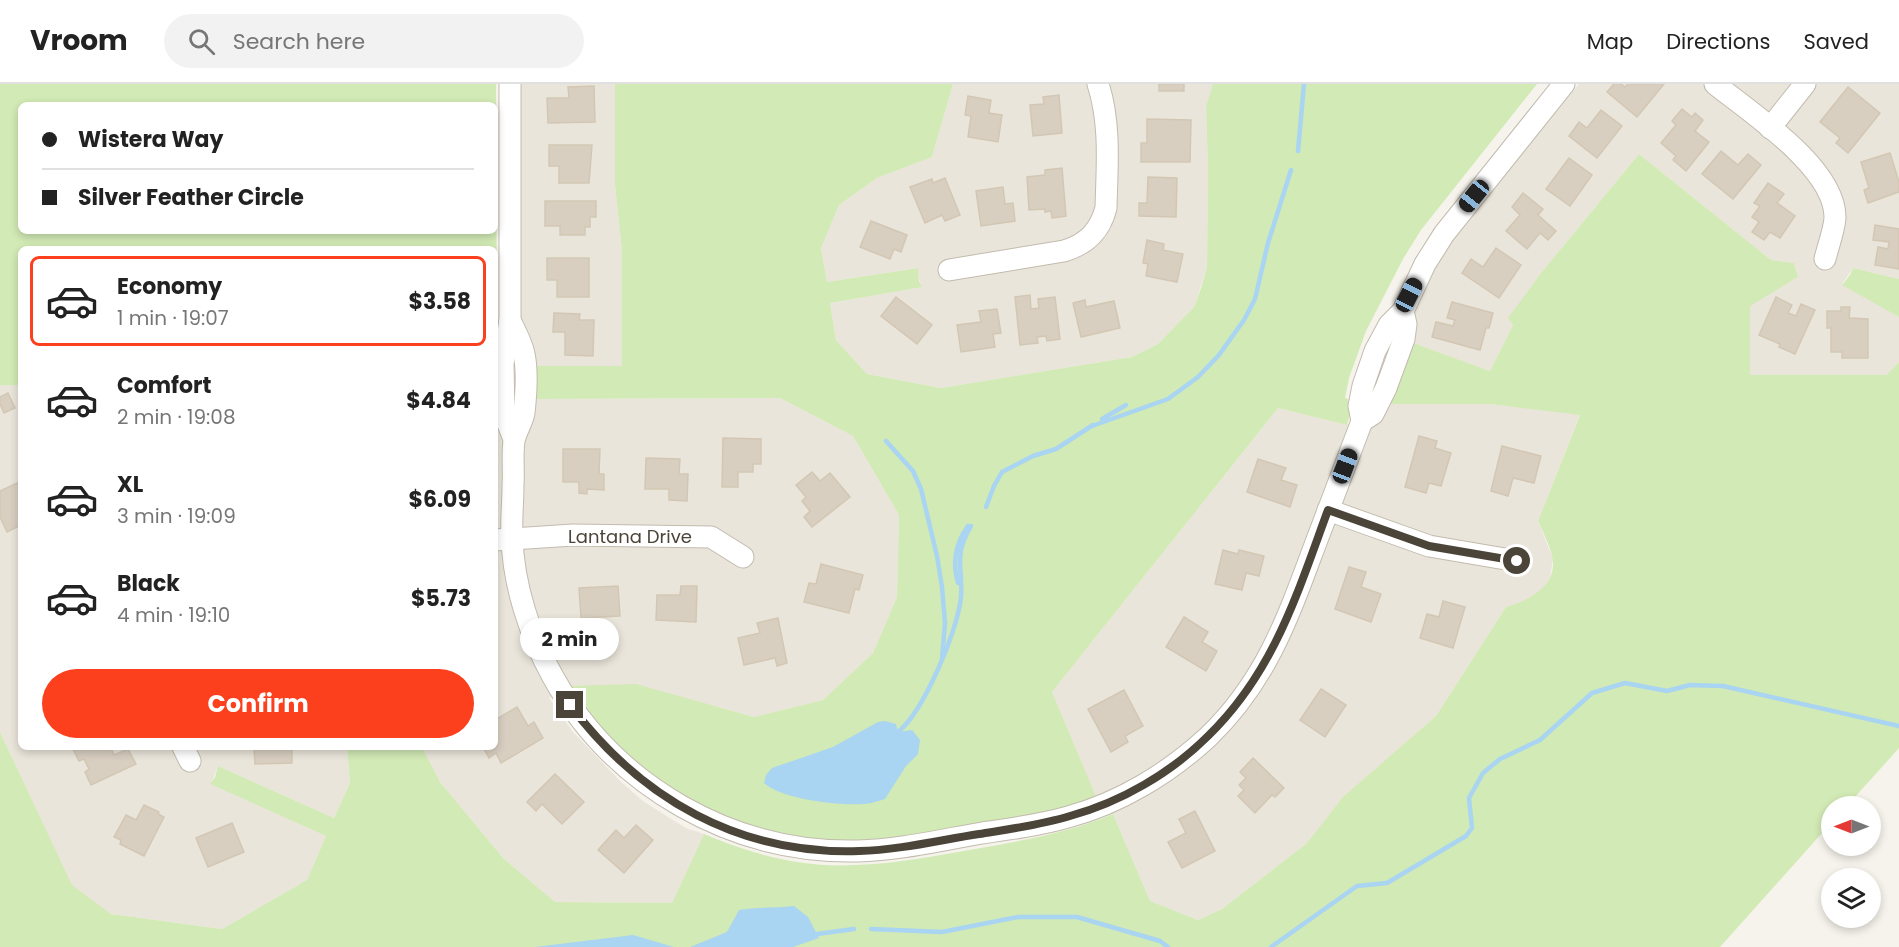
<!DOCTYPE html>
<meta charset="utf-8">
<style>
body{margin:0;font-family:Poppins,sans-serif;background:#f2f2f2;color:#222;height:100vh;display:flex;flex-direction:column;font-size:22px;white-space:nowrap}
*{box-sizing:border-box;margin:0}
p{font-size:20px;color:#767676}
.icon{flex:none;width:33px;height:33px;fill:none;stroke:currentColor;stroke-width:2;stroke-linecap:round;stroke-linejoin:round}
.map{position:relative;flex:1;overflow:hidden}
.panel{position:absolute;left:18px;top:162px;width:480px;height:504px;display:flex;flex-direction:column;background:#fff;border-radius:9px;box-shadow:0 3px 9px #0003}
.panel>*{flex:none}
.banner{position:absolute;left:18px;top:18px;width:480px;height:132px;border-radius:9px;box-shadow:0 3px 9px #0003;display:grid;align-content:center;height:132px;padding:0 24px;background:#fff}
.needle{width:39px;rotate:270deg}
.buttons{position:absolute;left:1821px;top:712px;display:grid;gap:12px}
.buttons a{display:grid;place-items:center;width:60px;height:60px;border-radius:50%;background:#fff;box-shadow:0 3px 9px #0003;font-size:30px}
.end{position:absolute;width:27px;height:27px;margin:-14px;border:8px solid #4b4439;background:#fff;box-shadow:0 0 0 3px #fff}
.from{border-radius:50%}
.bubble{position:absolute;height:42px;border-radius:21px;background:#fff;box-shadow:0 3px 9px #0003;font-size:20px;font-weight:700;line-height:42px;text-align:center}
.car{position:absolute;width:18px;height:36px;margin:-18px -9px;border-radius:8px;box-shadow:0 0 4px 2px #0007;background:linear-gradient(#222 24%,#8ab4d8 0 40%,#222 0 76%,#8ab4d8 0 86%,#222 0)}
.banner b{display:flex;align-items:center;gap:21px;height:57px;font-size:22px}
.banner b+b{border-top:2px solid #e0e0e0}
.banner i{width:15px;height:15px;background:#222}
ul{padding:10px 0 0;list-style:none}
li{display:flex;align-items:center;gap:18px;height:90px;margin:0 12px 9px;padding:0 12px;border:3px solid transparent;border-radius:9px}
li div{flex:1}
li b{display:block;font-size:22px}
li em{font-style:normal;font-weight:700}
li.active{border-color:#fc3f1d}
li>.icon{width:54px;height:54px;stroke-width:1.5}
.primary-button{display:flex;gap:12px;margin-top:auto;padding:12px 24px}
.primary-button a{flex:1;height:69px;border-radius:36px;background:#fc3f1d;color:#fff;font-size:24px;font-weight:700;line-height:69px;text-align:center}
header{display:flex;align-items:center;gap:36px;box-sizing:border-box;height:84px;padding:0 30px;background:#fff;border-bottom:2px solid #e0e0e0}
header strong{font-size:28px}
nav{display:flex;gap:33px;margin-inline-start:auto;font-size:21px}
.search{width:420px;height:54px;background:#f2f2f2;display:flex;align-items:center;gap:15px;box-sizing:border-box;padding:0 21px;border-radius:33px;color:#767676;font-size:22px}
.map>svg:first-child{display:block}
</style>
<header>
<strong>Vroom</strong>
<div class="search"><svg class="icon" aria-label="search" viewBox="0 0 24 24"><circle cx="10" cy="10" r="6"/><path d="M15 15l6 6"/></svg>Search here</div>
<nav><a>Map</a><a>Directions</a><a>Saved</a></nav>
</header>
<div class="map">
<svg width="1899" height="863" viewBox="0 0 1899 863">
<rect width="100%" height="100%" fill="#f6f3ec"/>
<g fill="#eae5da">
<path d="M519 0H615V101L622 167V282H530L521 240 520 224Z"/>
<path d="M953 0H1213L1206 22 1208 84 1207 183 1194 223 1158 260 1132 273 941 304 867 290 836 256 830 219 921 203 917 184 827 198 821 163 839 121 877 94 932 73Z"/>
<path d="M1579 0H1899V195L1853 184 1842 200 1899 233V278L1886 291H1750L1749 222 1798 193 1794 179 1771 176 1639 70 1541 189 1509 234 1513 241 1490 287 1408 257 1410 238 1415 224 1437 179 1456 152Z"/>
<path d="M495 300 530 302 531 315 780 314 853 352 899 431 897 513 873 569 823 616 754 633 718 623 567 602 549 614 573 648 620 697 643 717 668 733 686 744 704 750 672 819 555 818 504 775 440 698 422 663H495Z"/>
<path d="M0 301H21V663H347L350 699 334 734 218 682 211 700 326 752 307 796 222 845 111 830 72 802 0 648Z"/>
<path d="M1383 320H1490L1580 330 1538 437 1553 475 1550 493 1544 504 1533 513 1522 519 1506 523 1436 632 1348 709 1307 759 1222 825 1198 836 1150 817 1113 730 1099 722 1052 608 1278 324 1347 341Z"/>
</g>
<g fill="#d2eab5" fill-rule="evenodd">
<path d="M0 0H496L497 300H495V165H21V301H0ZM21 21H495V147H21Z"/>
<path d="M615 0H953L932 73 877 94 839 121 821 164 827 198 918 184 919 197 922 203 830 219 836 256 867 290 941 304 1132 273 1158 260 1194 223 1201 204 1207 183 1208 84 1206 22 1213 0H1537L1421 146 1403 175 1366 247 1349 294 1345 314 1348 315V318L1353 320 1347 341 1278 324 1052 608 1097 715 1064 725 998 739 855 759 765 749 677 711 607 655 567 602 636 600 754 633 823 616 873 569 897 513 899 431 853 352 780 314 530 315V282H622V167L615 101Z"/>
<path d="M1639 70 1771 176 1794 179 1798 193 1750 222V291H1886L1899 278V664L1846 723H1832L1831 739 1720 863H0V648L72 801 111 830 222 845 307 796 326 752 210 700 215 693 218 682 334 734 350 699 347 663H422L440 698 504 775 555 818 672 819 704 750C751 770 802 784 854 781 897 780 939 771 981 764 1026 756 1070 748 1113 730L1150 817 1198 836 1222 825 1307 759 1343 713 1436 632 1506 523C1529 517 1559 501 1552 472 1549 460 1543 448 1538 437L1580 331 1490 320H1383L1408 257 1490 287 1513 241 1508 234 1541 189Z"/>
<path d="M1853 184 1899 195V233L1842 201 1850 191Z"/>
</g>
<g fill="#a9d4f2">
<path d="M885 637 896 640 898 648 912 646 920 656 918 670 906 682 885 715C878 717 870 720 863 720 839 722 781 715 764 699L766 691 772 684 833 663 878 638Z"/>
<path d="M794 822 808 833 819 854 793 863H690L727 848 739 826C758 823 775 824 794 822Z"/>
<path d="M633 851 674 863H535Z"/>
</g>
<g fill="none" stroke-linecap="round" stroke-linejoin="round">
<g stroke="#a9d4f2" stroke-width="4.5">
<path d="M1298 67 1304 0"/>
<path d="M1102 335 1126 321"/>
<path d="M1092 342 1168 315 1198 293 1219 271 1244 236 1255 215 1268 159 1291 86"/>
<path d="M886 357 913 387 921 405 937 472 942 503 945 539 942 575"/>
<path d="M986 423 994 402 1002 388 1033 372 1056 365 1093 341"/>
<path d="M958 499C952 478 955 460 968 442"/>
<path d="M898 648C924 627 958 546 961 513 963 482 953 472 971 442"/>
<path d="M871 845 942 848 1018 833H1077L1160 857 1168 863"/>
<path d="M817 850 854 845"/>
<path d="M1271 863 1357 802 1387 799 1466 752 1472 744 1469 714 1483 689 1500 675 1540 656 1592 609 1625 599 1667 607 1690 601 1723 602 1899 642"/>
</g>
</g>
<g fill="#d8cfc1" stroke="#d3c7b4" stroke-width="1.5">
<rect x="1159" y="0" width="25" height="7"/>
<path d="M1614 0H1621L1625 3 1628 0H1664L1637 33 1607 8Z"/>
<path d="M594 2 595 38 548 39 547 14H569L568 3Z"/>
<path d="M1848 3 1880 29 1848 69 1836 59 1840 54 1820 38Z"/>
<path d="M1059 11 1062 49 1033 52 1030 21 1044 20 1043 13Z"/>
<path d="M968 12 991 16 989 29 1002 31 998 58 968 53 971 32 965 31Z"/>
<path d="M1682 25 1692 33 1695 29 1703 36 1695 47 1709 58 1686 87 1673 76 1676 72 1661 59 1676 41 1672 37Z"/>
<path d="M1601 26 1622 42 1597 74 1569 52 1579 38 1587 44Z"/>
<path d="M1147 35 1191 36 1190 78H1141V59H1147Z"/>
<path d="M549 61H592L589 99H559V82H549Z"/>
<path d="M1721 67 1738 81 1748 70 1761 81 1733 115 1702 90Z"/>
<path d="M1890 69 1899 98V108L1868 119 1864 106 1869 104 1861 78Z"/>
<path d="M1569 74 1592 91 1570 122 1546 105Z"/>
<path d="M1062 84 1066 132 1052 134 1051 127 1045 128V125L1029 126 1027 93 1045 91V86Z"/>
<path d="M1148 93 1177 94 1176 133 1139 132V119H1147Z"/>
<path d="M945 94 960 131 945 137 942 131 925 139 910 103 932 95 933 99Z"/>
<path d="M1768 99 1784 110 1777 119 1795 132 1780 154 1770 148 1764 156 1752 148 1759 138 1752 133 1760 122 1754 119Z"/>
<path d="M1003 103 1005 120 1013 119 1015 137 981 142 976 107Z"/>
<path d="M1523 109 1543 125 1538 131 1556 147 1548 156 1540 149 1527 165 1506 147 1520 131 1512 123Z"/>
<path d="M545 117H596V133H590V143H585V151H560V142H545Z"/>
<path d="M871 137 907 151 901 168 894 165 890 175 860 163Z"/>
<path d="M1875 141 1899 145V185L1875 181 1878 163 1888 165 1889 158 1873 156Z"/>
<path d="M1147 156 1164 160 1163 166 1183 170 1177 198 1146 192 1148 180 1143 179Z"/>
<path d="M1496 164 1521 181 1499 214 1462 189 1471 175 1483 183Z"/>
<path d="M547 174H589V213H557V196H547Z"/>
<path d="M1030 211 1031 225 1039 224 1038 215 1055 213 1060 255 1047 257 1046 252 1037 253 1038 259 1020 261 1015 213Z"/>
<path d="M896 213 932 241 917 260 881 232Z"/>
<path d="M1776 213 1792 221 1788 229 1796 232 1801 220 1815 226 1795 270 1779 263 1780 260 1759 251Z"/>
<path d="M1085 216 1086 223 1114 217 1120 244 1081 253 1073 219Z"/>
<path d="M1452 218 1493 229 1489 244H1486L1480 266 1432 253 1436 238 1453 242 1455 236 1447 234Z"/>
<path d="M1841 223H1850L1849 234 1868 235V274H1842V268H1831V244H1827V227H1841Z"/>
<path d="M997 225 1001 249 993 250 995 263 961 268 957 241 981 238 979 227Z"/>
<path d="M554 229 580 230 579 236H594L593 272 565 271V248H553Z"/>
<path d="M8 309 15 324 4 329 0 320V313Z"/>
<path d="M1419 352 1437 357 1435 364 1451 369 1441 402 1429 399 1426 409 1405 403Z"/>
<path d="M723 354 761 355V380H753V388H738V403H722Z"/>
<path d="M1502 362 1541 372 1534 399 1513 394 1508 412 1491 407Z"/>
<path d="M563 365H600L599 390H604V406L587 405V410L579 409V398H563Z"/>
<path d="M646 374 680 375 679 390H688L687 417 669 416V405H645Z"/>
<path d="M1258 375 1286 384 1281 396 1297 401 1290 423 1247 408Z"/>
<path d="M812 388 820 397 830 389 850 413 812 443 804 433 810 427 802 417 806 413 796 401Z"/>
<path d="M17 399 21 406V441L7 448 0 433V407Z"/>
<path d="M1223 466 1238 470 1239 466 1264 472 1259 492 1246 489 1242 506 1215 500Z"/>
<path d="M821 480 863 491 859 506 855 505 849 529 804 518 809 499 816 500Z"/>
<path d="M1349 483 1366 488 1361 503 1381 510 1371 538 1335 525Z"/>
<path d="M618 502 620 532 581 534 579 504Z"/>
<path d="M681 502H697L696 538 656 536 657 511H680Z"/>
<path d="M1443 517 1465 523 1453 564 1420 554 1427 530 1439 533Z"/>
<path d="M1184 533 1208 548 1202 558 1217 567 1206 587 1166 563Z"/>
<path d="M778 534 787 579 777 582 775 574 744 581 738 554 760 549 757 539Z"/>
<path d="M1321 605 1346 621 1325 653 1300 636Z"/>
<path d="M1124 606 1143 642 1125 652 1128 658 1111 668 1088 625Z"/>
<path d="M517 623 528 642 534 638 543 654 501 679 496 669 489 674 483 663H495V636Z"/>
<path d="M77 663H117L112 666 114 671 128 665 136 680 91 701 85 688 89 685 84 675 79 677 73 665Z"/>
<path d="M264 663H292V679L255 680 254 665Z"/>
<path d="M1253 674 1284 704 1275 713 1272 711 1255 729 1238 712 1244 706 1239 701 1246 694 1240 688Z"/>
<path d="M555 690 584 718 562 740 542 720 536 727 527 718Z"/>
<path d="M144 721 159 728 158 730 164 733 144 772 120 760 121 756 114 753 126 731 136 736Z"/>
<path d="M1195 727 1215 767 1182 784 1168 758 1186 749 1179 735Z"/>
<path d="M232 739 244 768 208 783 196 754Z"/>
<path d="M636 741 653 756 624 789 598 766 616 746 624 754Z"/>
</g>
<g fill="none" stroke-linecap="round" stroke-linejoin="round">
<defs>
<g id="minor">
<path d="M510 0V236L503 280 504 330 514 355"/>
<path d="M1715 0C1751 29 1836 84 1835 134 1834 147 1828 162 1825 175"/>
<path d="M1770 44 1805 0"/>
<path d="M949 186 1064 167C1087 160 1100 147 1106 124 1107 83 1111 40 1098 0"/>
<path d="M510 236C515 247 522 259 524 270 528 288 526 311 524 329 522 339 516 347 514 357 512 371 514 387 513 401 513 418 511 436 512 453 513 500 530 552 553 593 614 702 732 770 858 767 899 766 941 756 982 749 1011 745 1040 741 1068 733 1120 719 1169 689 1208 653 1264 599 1286 539 1312 469 1329 425 1345 381 1362 337L1359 322 1363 302 1375 267 1389 241 1403 227 1425 180 1444 150 1564 0"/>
<path d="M1362 337 1373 330 1386 304 1404 255 1406 240 1403 227"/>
<path d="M1328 426 1429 462 1517 477"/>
<path d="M495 456 573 451 711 453 743 473"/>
<path d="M183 663 190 677"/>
</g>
</defs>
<use href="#minor" stroke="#c2bbae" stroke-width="23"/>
<use href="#minor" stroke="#fff" stroke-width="21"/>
</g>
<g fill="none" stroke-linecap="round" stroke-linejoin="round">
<path stroke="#4b4439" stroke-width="8" d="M570 621C641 715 739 771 859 767 899 766 940 756 979 750 1010 745 1041 741 1070 732 1121 718 1171 689 1208 652 1274 588 1297 510 1328 426L1429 462 1517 477"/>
</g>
<g text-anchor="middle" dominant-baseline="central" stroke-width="6" stroke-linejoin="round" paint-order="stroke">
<g font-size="18" fill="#4b4439" stroke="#fff">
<text x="630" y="452">Lantana Drive</text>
</g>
</g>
</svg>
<div class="buttons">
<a><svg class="needle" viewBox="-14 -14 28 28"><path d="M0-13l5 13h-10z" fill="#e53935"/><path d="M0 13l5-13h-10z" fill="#767676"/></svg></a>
<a><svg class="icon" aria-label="layers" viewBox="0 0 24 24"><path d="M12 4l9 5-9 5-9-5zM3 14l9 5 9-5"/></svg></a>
</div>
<i class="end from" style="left:1517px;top:477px"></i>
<i class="end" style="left:570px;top:621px"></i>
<div class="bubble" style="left:520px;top:534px;width:99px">2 min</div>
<i class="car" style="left:1474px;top:112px;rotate:219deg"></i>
<i class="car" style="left:1409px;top:211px;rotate:27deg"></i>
<i class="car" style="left:1345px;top:382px;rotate:21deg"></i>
<div class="banner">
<b><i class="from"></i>Wistera Way</b>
<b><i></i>Silver Feather Circle</b>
</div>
<section class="panel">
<ul>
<li class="active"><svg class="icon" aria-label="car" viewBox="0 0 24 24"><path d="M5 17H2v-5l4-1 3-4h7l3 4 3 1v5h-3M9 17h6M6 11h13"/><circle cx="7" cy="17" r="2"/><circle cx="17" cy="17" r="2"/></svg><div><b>Economy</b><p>1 min · 19:07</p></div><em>$3.58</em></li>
<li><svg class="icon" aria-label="car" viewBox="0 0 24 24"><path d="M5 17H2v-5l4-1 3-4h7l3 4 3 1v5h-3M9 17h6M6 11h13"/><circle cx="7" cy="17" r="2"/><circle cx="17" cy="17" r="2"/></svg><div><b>Comfort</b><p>2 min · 19:08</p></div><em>$4.84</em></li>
<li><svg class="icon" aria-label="car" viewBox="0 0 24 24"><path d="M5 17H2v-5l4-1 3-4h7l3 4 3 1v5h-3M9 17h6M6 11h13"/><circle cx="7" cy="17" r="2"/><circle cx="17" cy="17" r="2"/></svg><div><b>XL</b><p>3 min · 19:09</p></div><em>$6.09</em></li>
<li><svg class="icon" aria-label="car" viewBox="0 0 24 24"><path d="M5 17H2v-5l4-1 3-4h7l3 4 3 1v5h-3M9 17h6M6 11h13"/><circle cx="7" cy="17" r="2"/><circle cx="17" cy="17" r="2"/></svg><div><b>Black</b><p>4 min · 19:10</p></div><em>$5.73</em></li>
</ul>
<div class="primary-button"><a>Confirm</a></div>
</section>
</div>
